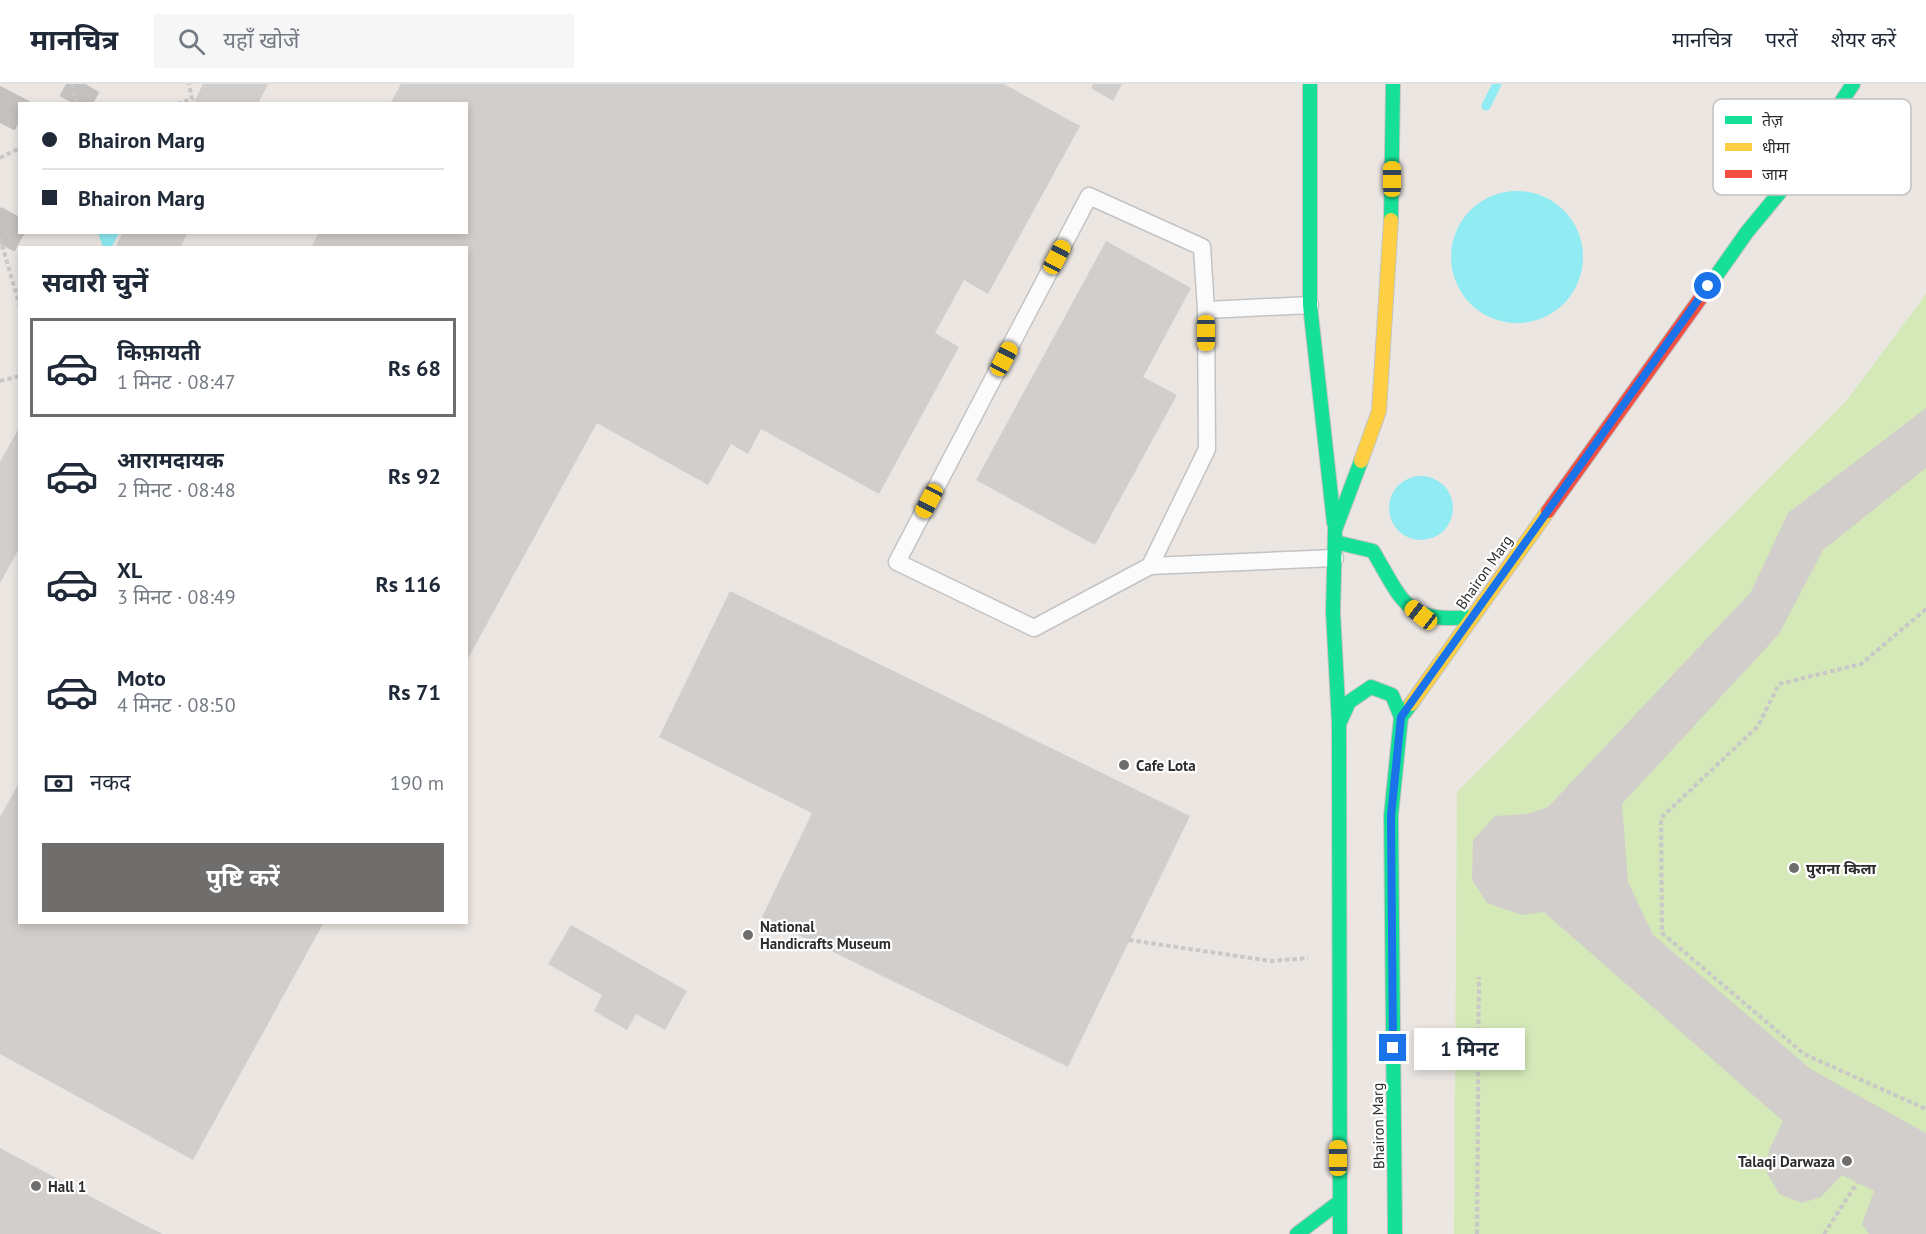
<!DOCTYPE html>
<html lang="hi">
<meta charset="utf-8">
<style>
body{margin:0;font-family:"PT Sans","Noto Sans Devanagari",sans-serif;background:#f6f6f7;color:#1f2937;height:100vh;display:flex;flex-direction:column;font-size:22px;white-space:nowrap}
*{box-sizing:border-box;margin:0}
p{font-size:20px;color:#747a83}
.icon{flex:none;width:33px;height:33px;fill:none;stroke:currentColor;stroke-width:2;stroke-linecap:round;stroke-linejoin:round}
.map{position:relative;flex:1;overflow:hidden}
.panel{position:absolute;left:18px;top:162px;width:450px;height:678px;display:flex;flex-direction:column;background:#fff;border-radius:0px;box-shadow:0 3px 9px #0003}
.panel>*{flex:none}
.banner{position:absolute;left:18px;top:18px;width:450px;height:132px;border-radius:0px;box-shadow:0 3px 9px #0003;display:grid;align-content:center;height:132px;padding:0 24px;background:#fff}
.end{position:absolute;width:27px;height:27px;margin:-14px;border:8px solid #1a73e8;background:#fff;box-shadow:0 0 0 3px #fff}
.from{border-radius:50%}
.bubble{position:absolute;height:42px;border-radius:0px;background:#fff;box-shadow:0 3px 9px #0003;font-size:20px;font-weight:700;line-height:42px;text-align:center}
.car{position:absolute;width:18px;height:36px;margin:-18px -9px;border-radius:8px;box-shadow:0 0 4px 2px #0007;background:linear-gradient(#f5c518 24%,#345 0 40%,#f5c518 0 76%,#345 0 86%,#f5c518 0)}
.banner b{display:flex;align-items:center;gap:21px;height:57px;font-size:22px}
.banner b+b{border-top:2px solid #e0e1e3}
.banner i{width:15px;height:15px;background:#1f2937}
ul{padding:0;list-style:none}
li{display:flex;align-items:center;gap:18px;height:99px;margin:0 12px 9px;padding:0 12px;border:3px solid transparent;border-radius:0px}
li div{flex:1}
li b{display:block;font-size:22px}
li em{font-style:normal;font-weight:700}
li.on{border-color:#706e6c}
li>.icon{width:54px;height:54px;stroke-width:1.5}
h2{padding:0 24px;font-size:27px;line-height:72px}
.pay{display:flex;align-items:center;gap:15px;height:66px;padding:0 24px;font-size:22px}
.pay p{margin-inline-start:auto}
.action{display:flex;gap:12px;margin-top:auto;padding:12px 24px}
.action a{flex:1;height:69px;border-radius:0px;background:#706e6c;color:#fff;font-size:24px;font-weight:700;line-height:69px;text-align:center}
header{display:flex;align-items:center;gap:36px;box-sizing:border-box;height:84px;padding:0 30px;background:#fff;border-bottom:2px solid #e0e1e3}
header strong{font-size:28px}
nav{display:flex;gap:33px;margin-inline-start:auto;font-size:21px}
.search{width:420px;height:54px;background:#f6f6f7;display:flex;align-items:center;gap:15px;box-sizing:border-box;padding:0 21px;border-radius:0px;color:#747a83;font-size:22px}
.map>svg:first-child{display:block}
</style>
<header>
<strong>मानचित्र</strong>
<div class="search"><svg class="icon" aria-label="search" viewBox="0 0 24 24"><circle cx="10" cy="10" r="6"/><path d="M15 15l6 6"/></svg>यहाँ खोजें</div>
<nav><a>मानचित्र</a><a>परतें</a><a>शेयर करें</a></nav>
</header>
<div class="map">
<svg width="1926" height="1150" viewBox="0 0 1926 1150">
<rect width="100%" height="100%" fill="#ebe6e2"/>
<path fill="#d4e8b8" d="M1926 210V1150H1454L1457 708 1847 316Z"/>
<g fill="#90ebf3">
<circle cx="1517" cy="173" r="66"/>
<path d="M98 149V148L119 149 111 164 103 163Z"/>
<circle cx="1421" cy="424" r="32"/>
</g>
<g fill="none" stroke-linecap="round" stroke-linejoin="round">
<path stroke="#90ebf3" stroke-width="9" d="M1486 22 1497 0"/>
</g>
<g fill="#d2cecb">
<path d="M203 0H268L258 20H193Z"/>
<path d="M401 0H1004L1080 42 988 210 964 196 935 249 959 263 879 410 761 345 748 370 731 360 708 401 597 339 466 578V164H311L319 148H466V20H390Z"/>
<path d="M1093 0H1122L1113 17 1091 4Z"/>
<path d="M123 148H188L180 164H115Z"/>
<path d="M1106 157 1191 204 1143 293 1177 311 1095 461 976 396Z"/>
<path d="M1926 324V384L1823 466 1779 550 1622 720 1628 798 1653 851 1812 986 1926 1049V1150H1869L1862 1140 1874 1107 1842 1091 1821 1113 1802 1119 1779 1110 1767 1089 1769 1066 1783 1037 1544 828 1522 831 1487 819 1472 796 1473 756 1495 732 1528 730 1548 723 1751 508 1788 429Z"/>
<path d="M20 342V463L0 499V378Z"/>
<path d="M730 507 1190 732 1068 983 762 833 812 729 659 653Z"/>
<path d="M20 697V838H324L193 1076 0 970V733Z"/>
<path d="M571 841 687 907 665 946 636 930 627 946 594 927 602 911 548 880Z"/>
<path d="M0 1064 142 1140 163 1150H0Z"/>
</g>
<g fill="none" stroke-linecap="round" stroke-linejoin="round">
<g stroke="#c5c1be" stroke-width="33" stroke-dasharray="33 16" stroke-linecap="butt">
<path d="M74 20 85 0"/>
<path d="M0 39 20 0"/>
<path d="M0 160 20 123"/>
</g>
<defs>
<g id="lane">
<path d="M1310 221 1206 226 1207 365 1150 482 1335 474"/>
<path d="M1150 482 1034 544 897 478 1089 112 1202 163 1206 226"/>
</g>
<g id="fast">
<path d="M1310 0V221L1334 439"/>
<path d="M1391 136 1393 0"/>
<path d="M1702 212 1747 148 1790 96 1853 0"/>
<path d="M1335 458 1373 467C1404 520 1406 539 1473 533"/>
<path d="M1339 640 1349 618 1371 603 1392 611 1401 633"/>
<path d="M1297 1150 1338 1119"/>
<path d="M1340 1150 1339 640 1333 528 1335 446 1361 377"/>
<path d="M1395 1150 1391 732 1401 633 1411 620"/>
</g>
<g id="slow">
<path d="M1361 377 1379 327 1391 136"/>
<path d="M1411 620 1548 427"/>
</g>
<path id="jam" d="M1548 427 1702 212"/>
</defs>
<use href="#lane" stroke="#c4c3c3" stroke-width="19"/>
<use href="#fast" stroke="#c4c3c3" stroke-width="16"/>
<use href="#slow" stroke="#c4c3c3" stroke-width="16"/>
<use href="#jam" stroke="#c4c3c3" stroke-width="16"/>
<g stroke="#c8c8c8" stroke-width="4" stroke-dasharray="4.5 3" stroke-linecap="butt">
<path d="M72 0 76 20"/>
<path d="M177 20 192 15 189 0"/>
<path d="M0 74 20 64"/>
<path d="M0 154 20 223"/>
<path d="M0 297 20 292"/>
<path d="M1926 525 1861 580 1779 600 1758 642 1661 734 1662 849 1804 970 1926 1025"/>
<path d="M1129 856 1271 877 1308 874"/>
<path d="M1477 1150 1479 893"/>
<path d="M1824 1150 1857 1099"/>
</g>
<use href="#lane" stroke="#fcfbfb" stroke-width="16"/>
<use href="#fast" stroke="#16e098" stroke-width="14"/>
<use href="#slow" stroke="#ffcf43" stroke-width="14"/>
<use href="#jam" stroke="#f24e42" stroke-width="14"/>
</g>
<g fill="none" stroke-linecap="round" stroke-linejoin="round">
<path stroke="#1a73e8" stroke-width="8" d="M1393 964 1391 732 1401 633 1708 202"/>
</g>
<g fill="#706e6c" stroke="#fff" stroke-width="2">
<circle cx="1124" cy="681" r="6"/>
<circle cx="1794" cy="784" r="6"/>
<circle cx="748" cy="851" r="6"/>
<circle cx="1847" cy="1077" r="6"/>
<circle cx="36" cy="1102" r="6"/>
</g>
<g text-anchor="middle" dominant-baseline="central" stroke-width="4.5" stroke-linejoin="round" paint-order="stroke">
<g font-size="15" fill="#2d2d2d" stroke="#fff">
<text transform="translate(1484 488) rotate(-55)">Bhairon Marg</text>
<text transform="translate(1378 1042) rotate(-91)">Bhairon Marg</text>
</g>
<g font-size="15" font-weight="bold" fill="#2d2d2d" stroke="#fff" text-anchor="start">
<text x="1136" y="681">Cafe Lota</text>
<text x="1806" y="784">पुराना किला</text>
<text x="760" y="842">National<tspan x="760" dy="17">Handicrafts Museum</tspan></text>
<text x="1835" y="1077" text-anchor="end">Talaqi Darwaza</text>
<text x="48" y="1102">Hall 1</text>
</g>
</g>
<rect x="1713" y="15" width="198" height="96" rx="9" fill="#fff" stroke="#c0c0c0" stroke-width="1.5"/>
<rect x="1725" y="32" width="27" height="8" fill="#16e098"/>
<rect x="1725" y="59" width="27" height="8" fill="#ffcf43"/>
<rect x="1725" y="86" width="27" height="8" fill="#f24e42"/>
<g font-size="16" fill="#2d2d2d">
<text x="1762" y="42">तेज़</text>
<text x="1762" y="69">धीमा</text>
<text x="1762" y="96">जाम</text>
</g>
</svg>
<i class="end from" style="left:1708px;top:202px"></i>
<i class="end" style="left:1393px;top:964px"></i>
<div class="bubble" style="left:1414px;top:944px;width:111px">1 मिनट</div>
<i class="car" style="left:1392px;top:95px;rotate:0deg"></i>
<i class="car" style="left:1057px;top:173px;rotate:28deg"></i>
<i class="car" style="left:1206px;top:249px;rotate:180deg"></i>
<i class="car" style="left:1004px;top:275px;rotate:28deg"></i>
<i class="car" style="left:929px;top:417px;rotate:208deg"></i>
<i class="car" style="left:1421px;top:531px;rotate:308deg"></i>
<i class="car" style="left:1338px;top:1074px;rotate:0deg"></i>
<div class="banner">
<b><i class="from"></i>Bhairon Marg</b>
<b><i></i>Bhairon Marg</b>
</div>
<section class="panel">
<h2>सवारी चुनें</h2>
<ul>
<li class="on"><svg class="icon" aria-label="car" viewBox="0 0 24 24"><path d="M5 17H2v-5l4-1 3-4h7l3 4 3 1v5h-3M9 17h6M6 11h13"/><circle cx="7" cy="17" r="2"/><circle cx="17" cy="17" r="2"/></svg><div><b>किफ़ायती</b><p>1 मिनट · 08:47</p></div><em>Rs 68</em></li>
<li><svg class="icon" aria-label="car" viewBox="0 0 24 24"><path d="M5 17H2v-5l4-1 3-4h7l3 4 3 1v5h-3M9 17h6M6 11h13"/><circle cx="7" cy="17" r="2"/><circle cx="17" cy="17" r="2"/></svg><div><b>आरामदायक</b><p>2 मिनट · 08:48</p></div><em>Rs 92</em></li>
<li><svg class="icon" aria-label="car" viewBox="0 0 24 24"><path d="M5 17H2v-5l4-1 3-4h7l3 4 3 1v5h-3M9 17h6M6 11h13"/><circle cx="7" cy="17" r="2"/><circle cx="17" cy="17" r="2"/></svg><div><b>XL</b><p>3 मिनट · 08:49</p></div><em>Rs 116</em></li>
<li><svg class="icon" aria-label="car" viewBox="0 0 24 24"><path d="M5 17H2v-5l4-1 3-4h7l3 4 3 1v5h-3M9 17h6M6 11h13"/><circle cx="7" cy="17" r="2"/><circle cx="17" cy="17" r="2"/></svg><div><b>Moto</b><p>4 मिनट · 08:50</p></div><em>Rs 71</em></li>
</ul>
<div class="pay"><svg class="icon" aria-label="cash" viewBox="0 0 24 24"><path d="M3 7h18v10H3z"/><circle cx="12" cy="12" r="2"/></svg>नकद<p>190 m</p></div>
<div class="action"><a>पुष्टि करें</a></div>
</section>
</div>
